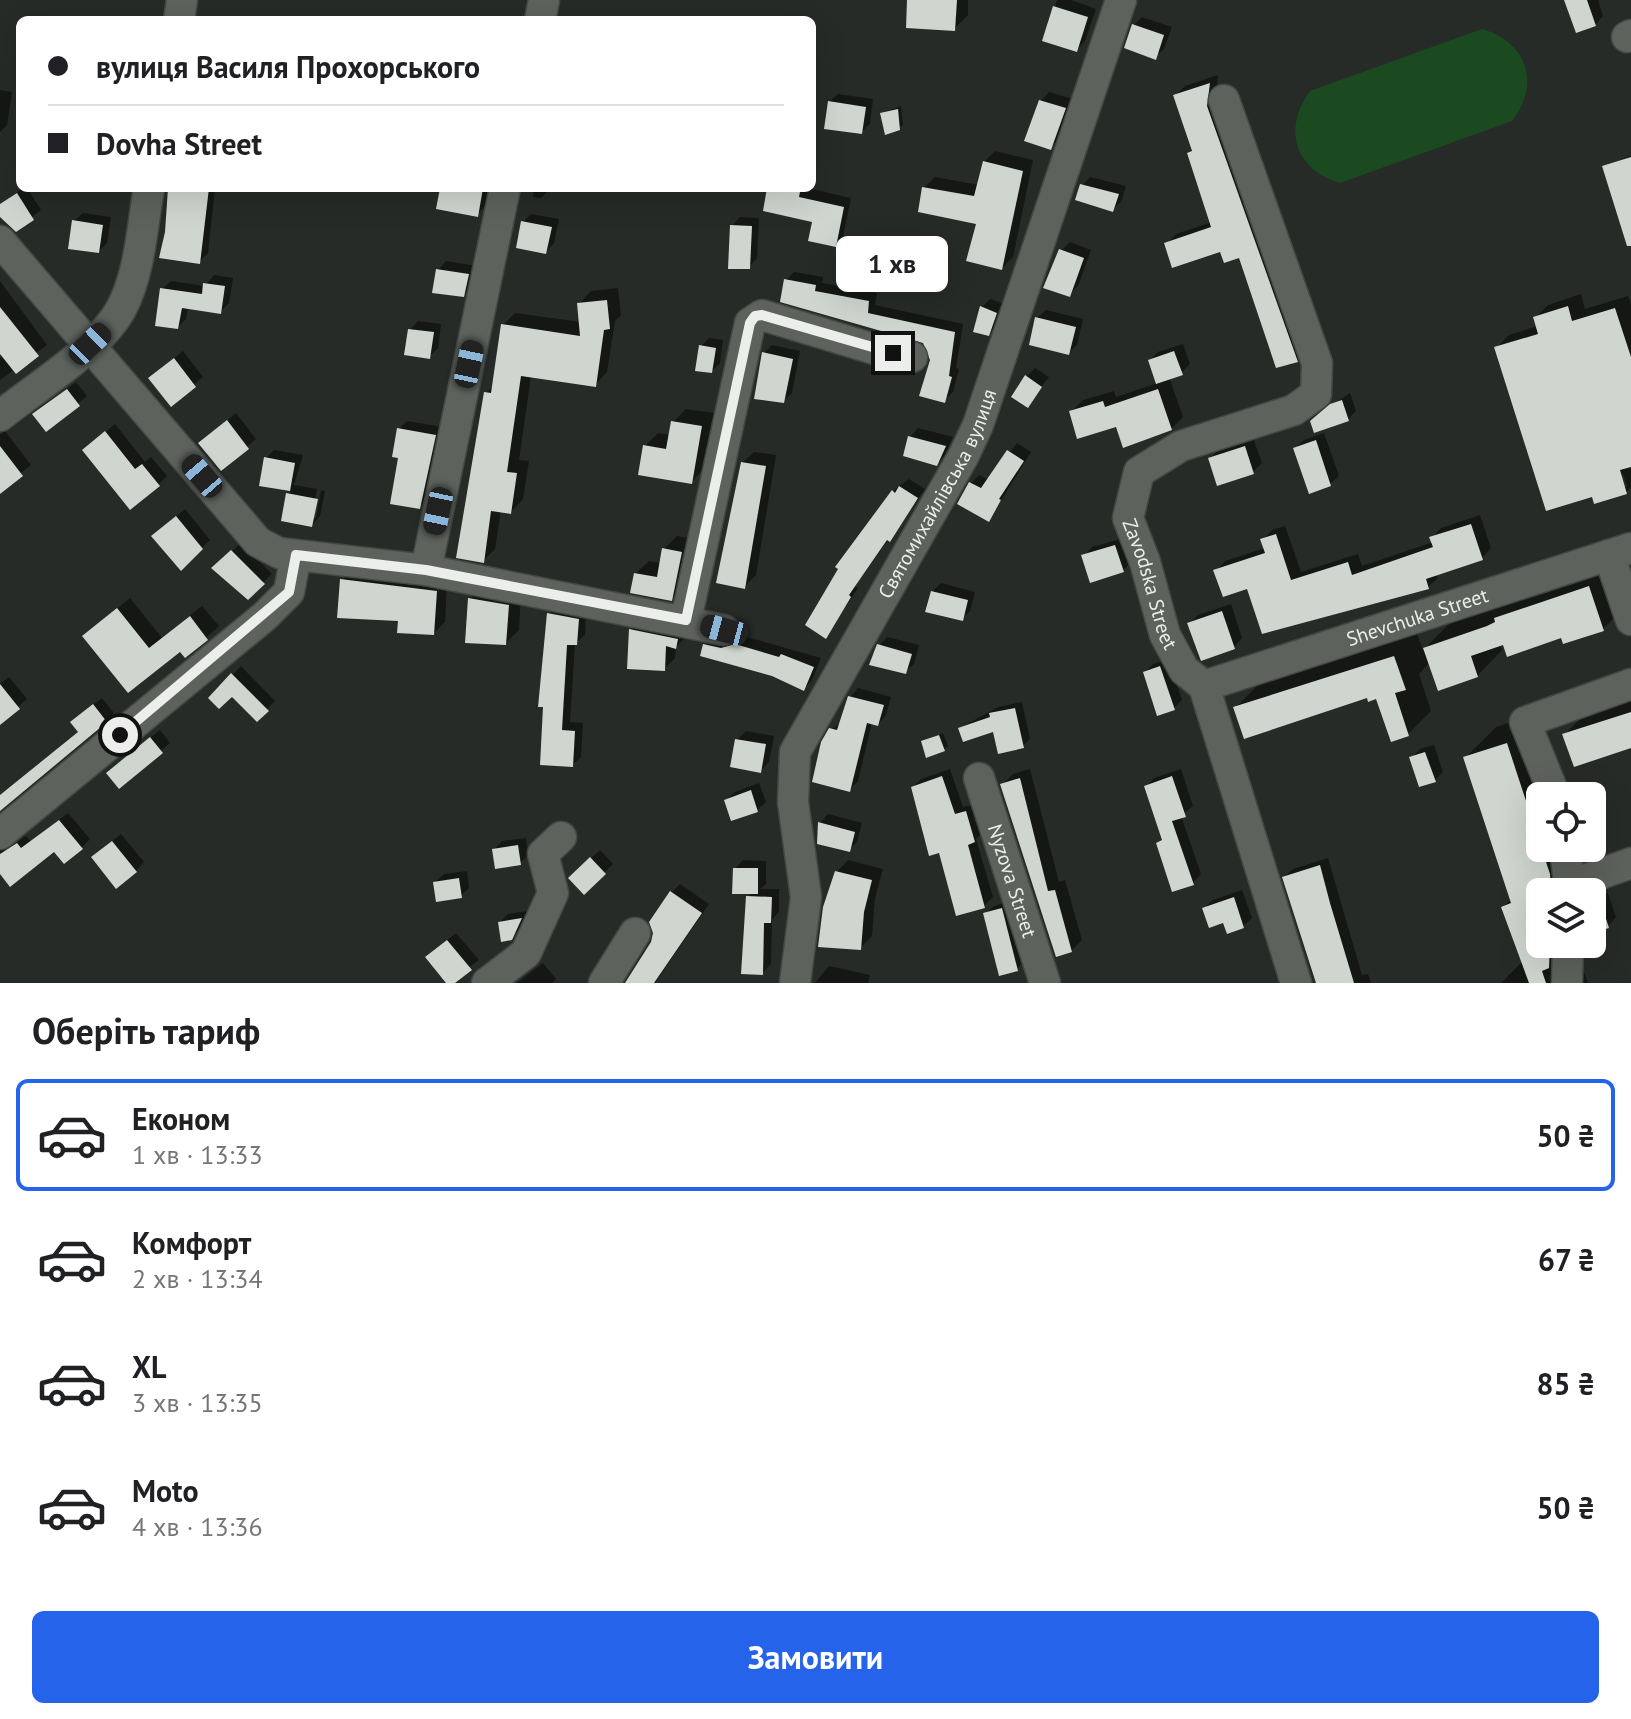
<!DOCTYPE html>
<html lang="uk">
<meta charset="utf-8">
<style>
body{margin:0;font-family:"PT Sans",sans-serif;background:#f6f6f6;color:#202124;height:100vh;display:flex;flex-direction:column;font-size:30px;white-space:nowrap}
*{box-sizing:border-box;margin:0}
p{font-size:26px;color:#757577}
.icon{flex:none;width:44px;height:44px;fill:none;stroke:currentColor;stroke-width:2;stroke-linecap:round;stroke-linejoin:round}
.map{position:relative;height:983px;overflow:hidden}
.drawer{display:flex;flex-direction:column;background:#fff;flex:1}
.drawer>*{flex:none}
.top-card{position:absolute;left:16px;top:16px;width:800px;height:176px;border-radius:12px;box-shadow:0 8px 32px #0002;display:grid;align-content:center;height:176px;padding:0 32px;background:#fff}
.fabs{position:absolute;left:1526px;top:782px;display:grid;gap:16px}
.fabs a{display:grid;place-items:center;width:80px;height:80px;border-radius:12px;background:#fff;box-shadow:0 8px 32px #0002;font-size:40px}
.end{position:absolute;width:36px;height:36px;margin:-18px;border:10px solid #ebeeeb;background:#111;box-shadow:0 0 0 4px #111}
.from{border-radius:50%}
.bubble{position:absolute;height:56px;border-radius:12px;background:#fff;box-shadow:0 8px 32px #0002;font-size:26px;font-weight:800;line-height:56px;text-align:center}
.car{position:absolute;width:24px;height:48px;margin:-24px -12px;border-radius:10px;box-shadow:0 0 6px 2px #0007;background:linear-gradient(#222 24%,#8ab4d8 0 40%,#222 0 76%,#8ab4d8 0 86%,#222 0)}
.top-card b{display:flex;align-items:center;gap:28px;height:76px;font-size:30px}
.top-card b+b{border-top:2px solid #e0e0e0}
.top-card i{width:20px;height:20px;background:#202124}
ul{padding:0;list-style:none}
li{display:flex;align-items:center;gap:24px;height:112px;margin:0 16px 12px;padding:0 16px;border:4px solid transparent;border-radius:12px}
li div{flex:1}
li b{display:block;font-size:30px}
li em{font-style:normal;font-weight:800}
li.selected{border-color:#2563eb}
li>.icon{width:72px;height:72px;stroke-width:1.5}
h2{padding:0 32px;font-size:36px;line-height:96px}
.primary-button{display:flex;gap:16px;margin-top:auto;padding:16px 32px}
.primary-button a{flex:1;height:92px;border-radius:12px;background:#2563eb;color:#fff;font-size:32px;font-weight:800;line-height:92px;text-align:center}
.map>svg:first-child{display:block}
</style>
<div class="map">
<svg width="1631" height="983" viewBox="0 0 1631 983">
<rect width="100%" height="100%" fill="#262b27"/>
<path fill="#1b4a20" d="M1482 29C1527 42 1541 84 1512 121L1340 183C1295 170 1282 129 1310 91Z"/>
<g fill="#0007" fill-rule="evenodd">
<path d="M909 0H968V15L955 28Z"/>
<path d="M1057 0H1071L1096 9 1085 41 1077 50 1044 40Z"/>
<path d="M1566 0H1598L1603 16 1595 25Z"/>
<path d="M230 16 255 19 226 20Z"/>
<path d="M1142 17 1172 27 1164 49 1155 57 1134 25Z"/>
<path d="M1218 75 1216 96 1306 351 1296 360 1240 255 1221 249 1167 244 1176 234 1212 222 1175 96 1185 86Z"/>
<path d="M0 90 12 92 7 125 0 132Z"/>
<path d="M1049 92 1073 99 1059 139 1050 148 1041 101Z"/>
<path d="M838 94 873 99 870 124 861 132 829 102Z"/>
<path d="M901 106 903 125 899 128 882 113Z"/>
<path d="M995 151 1033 160 1013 257 1002 268 978 223 924 188 935 177 979 185 984 162Z"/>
<path d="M1631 155V237L1605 167Z"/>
<path d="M1090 177 1126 186 1121 202 1112 210 1082 186Z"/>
<path d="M23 188H27L41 210 16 229 0 213V205Z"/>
<path d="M170 188H215L208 253 199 262 167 233Z"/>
<path d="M442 188H492L489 203 477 214Z"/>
<path d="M534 188H551L541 198 533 197Z"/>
<path d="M769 188H807L851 198 843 236 835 244 815 220 766 210Z"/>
<path d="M83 213 111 217 107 243 99 251 74 221Z"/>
<path d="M531 214 559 219 554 243 546 252 523 222Z"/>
<path d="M740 217 759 218 757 258 749 267 732 226Z"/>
<path d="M1070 242 1091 250 1078 286 1069 295 1061 251Z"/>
<path d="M446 261 476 266 472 287 463 295 438 270Z"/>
<path d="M794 272 823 277 822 283 877 293 875 305 963 324 956 368 959 369 953 392 944 401 926 343 786 280Z"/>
<path d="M214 275 233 278 229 303 220 312 188 307 186 319 178 327 162 289 171 281 205 286Z"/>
<path d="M0 281 47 345 0 380V358L12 349 0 334Z"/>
<path d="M618 288 621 315 615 321 607 372 595 385 531 376 519 460 529 461 523 499 511 512 501 510 495 549 483 561 486 393 494 385 503 325 515 313 581 322 579 304 591 291Z"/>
<path d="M1581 294 1585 309 1628 296 1631 304V487L1626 492 1496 348 1509 335 1538 326 1535 318 1548 305ZM1623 474 1627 487H1623L1619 475Z"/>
<path d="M990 299 1004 304 997 325 988 333 982 307Z"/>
<path d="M1046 310 1083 319 1077 345 1068 353 1037 318Z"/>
<path d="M418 321 441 324 438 348 429 357 410 330Z"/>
<path d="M709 338 723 340 720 363 712 371 701 346Z"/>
<path d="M1183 344 1190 364 1181 373 1169 377 1183 417 1171 429 1117 425 1071 412 1083 400 1114 391 1116 397 1158 383 1150 360 1158 352Z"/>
<path d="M772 345 800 351 792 393 783 401 764 353Z"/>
<path d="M183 351 203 377 171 404 159 370Z"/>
<path d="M1035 368 1049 377 1027 405 1026 377Z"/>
<path d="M76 382 87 396 47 429 35 414Z"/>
<path d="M1350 393 1356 411 1348 419 1321 413Z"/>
<path d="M686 409 714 413 704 469 691 482 645 446 658 433 671 435 673 422Z"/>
<path d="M236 413 256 439 221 468 200 443Z"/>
<path d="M407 421 443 427 428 499 419 507 401 457 399 429Z"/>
<path d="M115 424 145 462 151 457 167 476 158 485 93 442Z"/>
<path d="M918 428 953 437 945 455 937 464 910 437Z"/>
<path d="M5 431 31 465 0 489V435Z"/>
<path d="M1324 433 1339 476 1330 484 1310 491 1295 448 1304 440Z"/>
<path d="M1253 438 1262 463 1253 472 1210 459 1218 450Z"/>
<path d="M1017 443 1031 452 989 520 971 483 979 475 989 480Z"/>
<path d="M274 450 303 455 294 485 317 489 312 518H316L321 490 325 491 320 516 312 525 288 494 292 490 261 484 266 458Z"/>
<path d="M754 452 776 455 756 575 744 587 742 463Z"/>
<path d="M909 479 925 489 855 586 858 588 826 636 841 568 838 566 893 491Z"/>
<path d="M185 509 210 540 181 568 162 528Z"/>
<path d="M1480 515 1491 548 1482 558 1436 573 1438 578 1428 587H1248L1216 571 1225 561 1265 548 1263 540 1272 530 1285 526 1301 572 1358 554 1362 566 1433 542 1432 538 1441 528Z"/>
<path d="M677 536 694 539 684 586 671 599 635 574 649 561 661 563 664 549Z"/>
<path d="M1124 538 1131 562 1123 570 1084 556 1092 547Z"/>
<path d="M241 543 272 574 248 597 214 568Z"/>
<path d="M1614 562 1628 604 1603 629 1500 644 1502 650 1477 676 1430 662 1419 674 1431 711 1408 734 1378 697 1235 708 1259 684 1417 634 1423 650 1450 623Z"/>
<path d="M353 569 447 580 445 622 434 633 400 620 342 580Z"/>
<path d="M941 583 975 592 970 611 962 619 932 592Z"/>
<path d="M483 586 521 592 519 630 506 643 470 599Z"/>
<path d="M130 598 162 638 202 606 219 626 186 656 181 649 128 691 85 636Z"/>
<path d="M1231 604 1242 638 1234 647 1189 624 1198 615Z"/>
<path d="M557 605 586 611 585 635 575 643 570 722 583 723 581 757 572 765 542 764 549 614Z"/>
<path d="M642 619 687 636 676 647 675 658 664 669 631 630Z"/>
<path d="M744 636 821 658 812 680 804 689 705 645 713 637 731 640Z"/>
<path d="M887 637 919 645 914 664 905 672 879 646Z"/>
<path d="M1168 659 1182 700 1174 708 1145 672 1153 664Z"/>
<path d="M241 666 275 701 257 719 232 694 211 698Z"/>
<path d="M9 677 27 699 0 722V684Z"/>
<path d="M858 688 891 697 886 715 878 724 872 722 858 781 849 790 831 730 842 722 850 697Z"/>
<path d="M1631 689V746L1565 734 1599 700Z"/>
<path d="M102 698 114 713 0 810V795L80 732 81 714Z"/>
<path d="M1022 702 1030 739 1023 746 994 729 960 728 998 707Z"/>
<path d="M1537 714 1540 848H1580L1581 853 1565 869 1573 892H1540V944H1574L1588 983H1501L1523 961 1503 907 1512 899 1465 758 1496 727Z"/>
<path d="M160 730 170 743 119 786 117 765Z"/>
<path d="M746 731 774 736 769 762 760 771 737 740Z"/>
<path d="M943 733 948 746 944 749 923 742Z"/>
<path d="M1434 745 1443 772 1435 780 1411 758 1420 749Z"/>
<path d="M950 769 963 807 975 804 983 832 976 839 993 897 984 906 940 850 913 787 921 779Z"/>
<path d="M1030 769 1059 882 1065 880 1082 940 1071 951 1002 785 1013 774Z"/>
<path d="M1181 769 1193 806 1181 816 1201 874 1193 883 1158 843 1163 838 1146 787 1154 778Z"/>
<path d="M759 783 766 802 757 810 726 800 735 792Z"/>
<path d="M68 813 90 839 81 848 54 849 0 871V841L14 844 26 836 31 842Z"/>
<path d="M828 814 862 823 857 842 849 850 820 823Z"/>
<path d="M121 834 144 862 136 871 102 849Z"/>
<path d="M526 838 528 855 520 863 494 850 502 841Z"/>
<path d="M600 850 613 864 584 892 579 869Z"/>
<path d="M1328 858 1362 975 1368 974 1371 983H1317L1284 877 1293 869Z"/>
<path d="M743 860 766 861V884L760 889H779V912L772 919 771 964 762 973 748 897 753 892 735 869Z"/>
<path d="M848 860 883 869 875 898 872 936 861 947 837 872Z"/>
<path d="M467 871 469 888 461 896 435 882 444 874Z"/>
<path d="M680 884 709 904 655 983H625L652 943 672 892Z"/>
<path d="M1606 887 1616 917 1608 926 1592 931V898L1608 893 1606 889 1595 893Z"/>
<path d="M1242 890 1252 918 1243 926 1224 921 1204 908 1213 900Z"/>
<path d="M1010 901 1025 961 1017 969 985 914 994 906Z"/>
<path d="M528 911 520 929 511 938 500 922 508 914Z"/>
<path d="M456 933 479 960 448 983 436 949Z"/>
<path d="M543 963 556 979 552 983H517Z"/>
<path d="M829 966 870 975 868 983H815Z"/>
</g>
<g fill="#cfd5cf">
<path d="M907 0H957L955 31 906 28Z"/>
<path d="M1564 0H1587L1596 26 1576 33Z"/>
<path d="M1053 6 1088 17 1077 52 1042 41Z"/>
<path d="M1132 24 1164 35 1156 60 1124 48Z"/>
<path d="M1210 83 1207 106 1298 362 1276 368 1239 258 1224 263 1220 252 1172 268 1164 243 1211 227 1187 153 1192 151 1173 95Z"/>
<path d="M1039 100 1066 108 1051 150 1024 141Z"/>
<path d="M828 101 866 107 862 134 824 129Z"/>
<path d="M898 109 900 130 885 135 880 113Z"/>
<path d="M1631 157V246H1627L1602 166Z"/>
<path d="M983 161 1023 171 1002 270 966 261 976 224 918 212 922 187 974 196Z"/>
<path d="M1080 184 1119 194 1113 212 1075 200Z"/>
<path d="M168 188H209L200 264 159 258 165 232Z"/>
<path d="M440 188H483L478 217 436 209Z"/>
<path d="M767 188 800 192 799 197 844 207 836 247 808 241 812 222 763 211Z"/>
<path d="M17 193 34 220 16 232 0 217V204Z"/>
<path d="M72 220 103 225 99 253 68 249Z"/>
<path d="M521 221 552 227 546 254 516 248Z"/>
<path d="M730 225 752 226 750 269H728Z"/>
<path d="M1059 249 1084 258 1070 297 1043 288Z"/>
<path d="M436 269 469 274 464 297 432 293Z"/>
<path d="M784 279 816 285 815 291 869 301 868 313 955 332 949 376 952 377 945 403 919 396 930 360 923 343 780 302Z"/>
<path d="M203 283 225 286 221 314 182 308 178 329 155 326 160 288 202 294Z"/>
<path d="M607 300 610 329 604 330 596 387 521 376 507 472 517 473 511 514 491 511 484 563 456 558 484 392 491 393 501 324 580 336 577 303Z"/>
<path d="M980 306 997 313 989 336 973 332Z"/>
<path d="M1568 306 1572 321 1615 308 1631 357V467L1620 470 1627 494 1594 504 1592 497 1546 511 1494 347 1538 334 1533 317Z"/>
<path d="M0 307 39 356 16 374 0 354Z"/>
<path d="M1035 317 1076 327 1069 355 1029 345Z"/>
<path d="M408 329 434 332 430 359 404 355Z"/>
<path d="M699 345 716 348 712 373 695 371Z"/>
<path d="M1174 351 1183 375 1156 384 1148 360Z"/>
<path d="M762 352 793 359 784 403 754 399Z"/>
<path d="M174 358 196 387 171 407 148 378Z"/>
<path d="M1025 375 1042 387 1028 408 1011 397Z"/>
<path d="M67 389 80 406 46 432 32 414Z"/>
<path d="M1158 389 1172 430 1123 448 1116 427 1077 439 1069 411 1103 401 1105 407Z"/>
<path d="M1342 400 1349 421 1314 433 1310 421 1330 404Z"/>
<path d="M227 420 249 449 221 471 198 443Z"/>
<path d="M671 421 702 426 692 484 638 475 643 445 666 449Z"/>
<path d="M397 428 436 435 420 509 390 504 398 458 392 457Z"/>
<path d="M105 431 135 469 142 464 160 486 130 510 82 450Z"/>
<path d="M908 436 946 446 937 466 903 456Z"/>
<path d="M1316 440 1331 486 1309 494 1293 448Z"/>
<path d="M0 446 23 476 0 494Z"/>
<path d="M1245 446 1254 474 1217 486 1208 458Z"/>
<path d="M1007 450 1024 461 999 499 1001 500 989 522 957 504 969 482 981 488Z"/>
<path d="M264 457 295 463 290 491 259 486Z"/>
<path d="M741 462 766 466 745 589 716 583Z"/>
<path d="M899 486 918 498 890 542 887 540 849 595 851 597 826 639 805 625 838 569 835 567 892 490 895 493Z"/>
<path d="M286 493 318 499 312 527 281 521Z"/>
<path d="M176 516 203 549 181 571 151 536Z"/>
<path d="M1471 524 1483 560 1426 579 1429 589 1262 634 1247 589 1223 597 1213 570 1265 553 1260 539 1276 534 1291 580 1348 562 1352 575 1433 547 1429 537Z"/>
<path d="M1115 545 1124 572 1090 583 1081 555Z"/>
<path d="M662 548 682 552 672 601 630 593 634 573 657 577Z"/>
<path d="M231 550 265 584 248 600 211 568Z"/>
<path d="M340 579 437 591 434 635 397 633 398 621 337 618Z"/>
<path d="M1589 586 1604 631 1563 644 1561 638 1507 657 1503 645 1471 656 1478 677 1438 691 1423 648 1487 626 1495 622 1494 618Z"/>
<path d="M931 591 968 600 963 621 925 612Z"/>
<path d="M468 598 509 605 506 645 465 643Z"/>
<path d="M117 608 149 648 190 616 208 640 185 658 180 652 128 693 82 636Z"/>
<path d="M1222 611 1235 649 1201 661 1187 623Z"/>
<path d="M547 613 579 619 577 645H567L562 730 575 731 573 767 540 765 543 707H538Z"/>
<path d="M629 629 678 639 676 649 666 646 665 671 627 669Z"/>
<path d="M703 644 721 648 735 644 779 657 781 654 814 667 804 691 772 676 700 656Z"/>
<path d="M877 644 912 654 906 674 869 665Z"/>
<path d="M1394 656 1406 690 1395 693 1409 736 1391 742 1376 699 1368 702 1367 698 1244 739 1233 707Z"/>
<path d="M1160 666 1175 710 1157 716 1143 672Z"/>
<path d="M231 673 269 711 257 722 232 697 219 709 208 698Z"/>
<path d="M0 684 20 709 0 725Z"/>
<path d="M848 696 884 705 878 726 867 723 850 792 812 782 821 742 829 728 837 730Z"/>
<path d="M93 704 107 722 0 811V795L78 732 70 722Z"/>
<path d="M1015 708 1024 748 998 754 993 732 963 742 958 728 990 717 989 713Z"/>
<path d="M1631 712V748L1574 767 1562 734Z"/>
<path d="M939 735 945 751 926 758 921 741Z"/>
<path d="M150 737 163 753 119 789 106 773Z"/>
<path d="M735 739 766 744 761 773 730 767Z"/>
<path d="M1507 743 1550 874 1551 886 1532 893 1540 914V944H1550L1549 968 1542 971 1546 983H1529L1501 907 1511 903 1463 757Z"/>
<path d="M1425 752 1436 782 1419 787 1409 757Z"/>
<path d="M942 776 955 814 966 811 975 842 968 845 985 908 956 916 939 853 929 856 911 787Z"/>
<path d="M1172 776 1186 817 1172 821 1194 885 1172 892 1156 843 1162 840 1144 786Z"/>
<path d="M1020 778 1048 891 1055 890 1072 952 1056 957 1000 784Z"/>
<path d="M751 790 758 812 731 821 724 800Z"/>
<path d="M59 820 83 849 64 864 54 852 10 887 0 874V854L17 843 21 848Z"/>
<path d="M818 822 855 832 850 852 817 844Z"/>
<path d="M112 841 137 872 116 889 91 857Z"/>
<path d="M518 845 521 865 495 869 492 849Z"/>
<path d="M590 857 606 874 584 895 568 878Z"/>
<path d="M1320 865 1330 903 1354 983H1316L1282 877Z"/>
<path d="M733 868H758V894H732Z"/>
<path d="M835 871 872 880 864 912 861 950 818 947 823 907Z"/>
<path d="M459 878 462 898 436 902 433 882Z"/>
<path d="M670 891 702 913 654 983H625L651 942 653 933 649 922Z"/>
<path d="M1598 894 1609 928 1592 933V896Z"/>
<path d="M746 896 772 897 771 923H764L763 975 741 974Z"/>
<path d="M1234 897 1244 928 1227 934 1223 923 1209 928 1202 908Z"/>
<path d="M1002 908 1018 971 999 976 983 913Z"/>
<path d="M522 918 512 940 501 942 498 922Z"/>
<path d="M447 940 472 970 455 983H446L425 957Z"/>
</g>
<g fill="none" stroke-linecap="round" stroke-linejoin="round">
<defs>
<g id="minor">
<path d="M179 20 182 0"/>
<path d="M540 20 544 0"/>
<path d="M1627 37 1631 35"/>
<path id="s1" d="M1224 100 1317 363 1316 394 1294 410 1181 446 1139 472 1128 518 1145 562 1165 635 1184 670 1204 686 1296 983"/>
<path d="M0 241 258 542 279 553 426 570 724 630"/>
<path d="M0 416C36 387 99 349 121 309 140 274 142 227 149 188"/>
<path d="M1609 555 1631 620"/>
<path d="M426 570 505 188"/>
<path d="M686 620 750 323 762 315 874 349 912 357"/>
<path id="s2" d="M1204 686 1631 548"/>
<path id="s3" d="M979 778 1045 983"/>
<path d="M1555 796 1525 722 1631 684"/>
<path d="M0 834 265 616 289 592 296 555"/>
<path d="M1565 848 1570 892"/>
<path d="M1570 885 1631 863"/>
<path d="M487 983 526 953 553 893 543 854 561 837"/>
<path d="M604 983 635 933"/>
<path id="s4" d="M795 983 806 897 793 802 795 752 964 455 978 425 1121 0"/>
<path d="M1567 983 1568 944"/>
</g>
</defs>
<use href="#minor" stroke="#444844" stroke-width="33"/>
<use href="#minor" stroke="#5d625d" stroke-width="30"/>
</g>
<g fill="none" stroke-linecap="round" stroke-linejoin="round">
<path stroke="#ebeeeb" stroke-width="10" d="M120 735 289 592 296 555 426 570 686 620 750 323 755 316 762 315 893 353"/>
</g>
<g text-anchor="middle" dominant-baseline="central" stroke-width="8" stroke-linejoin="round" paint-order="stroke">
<g font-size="20" fill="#ebeeeb" stroke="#1d211d">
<text stroke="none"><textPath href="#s4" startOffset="528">Святомихайлівська вулиця</textPath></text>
<text stroke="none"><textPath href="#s1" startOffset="622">Zavodska Street</textPath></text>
<text stroke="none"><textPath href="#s2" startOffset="224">Shevchuka Street</textPath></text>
<text stroke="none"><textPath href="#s3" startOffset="108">Nyzova Street</textPath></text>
</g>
</g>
</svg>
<div class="fabs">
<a><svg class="icon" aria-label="locate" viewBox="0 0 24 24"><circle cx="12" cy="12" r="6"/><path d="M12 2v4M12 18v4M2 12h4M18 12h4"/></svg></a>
<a><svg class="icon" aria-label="layers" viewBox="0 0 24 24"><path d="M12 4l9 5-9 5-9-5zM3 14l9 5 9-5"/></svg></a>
</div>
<i class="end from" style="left:120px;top:735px"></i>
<i class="end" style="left:893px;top:353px"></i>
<div class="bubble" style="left:836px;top:236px;width:112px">1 хв</div>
<i class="car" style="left:90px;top:344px;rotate:46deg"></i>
<i class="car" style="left:469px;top:364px;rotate:12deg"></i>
<i class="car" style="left:202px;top:476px;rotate:319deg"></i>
<i class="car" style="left:438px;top:511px;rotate:192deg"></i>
<i class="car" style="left:724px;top:630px;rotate:285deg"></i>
<div class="top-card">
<b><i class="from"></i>вулиця Василя Прохорського</b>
<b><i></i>Dovha Street</b>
</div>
</div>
<section class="drawer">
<h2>Оберіть тариф</h2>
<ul>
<li class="selected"><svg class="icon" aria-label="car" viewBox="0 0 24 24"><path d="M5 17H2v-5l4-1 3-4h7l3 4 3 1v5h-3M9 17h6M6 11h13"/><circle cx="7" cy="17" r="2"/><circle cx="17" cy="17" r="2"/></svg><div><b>Економ</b><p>1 хв · 13:33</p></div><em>50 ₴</em></li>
<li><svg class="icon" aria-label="car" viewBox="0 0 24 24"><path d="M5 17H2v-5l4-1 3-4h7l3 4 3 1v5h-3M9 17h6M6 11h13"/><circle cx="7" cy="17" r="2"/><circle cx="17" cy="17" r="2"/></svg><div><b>Комфорт</b><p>2 хв · 13:34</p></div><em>67 ₴</em></li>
<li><svg class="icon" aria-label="car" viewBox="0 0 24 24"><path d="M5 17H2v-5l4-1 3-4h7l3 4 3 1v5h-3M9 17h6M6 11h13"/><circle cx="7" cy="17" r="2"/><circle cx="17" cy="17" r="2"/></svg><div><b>XL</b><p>3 хв · 13:35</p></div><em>85 ₴</em></li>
<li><svg class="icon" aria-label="car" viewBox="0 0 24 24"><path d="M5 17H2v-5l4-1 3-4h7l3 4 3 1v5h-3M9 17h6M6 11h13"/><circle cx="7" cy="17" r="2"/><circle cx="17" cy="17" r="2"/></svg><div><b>Moto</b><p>4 хв · 13:36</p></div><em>50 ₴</em></li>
</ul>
<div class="primary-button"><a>Замовити</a></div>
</section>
